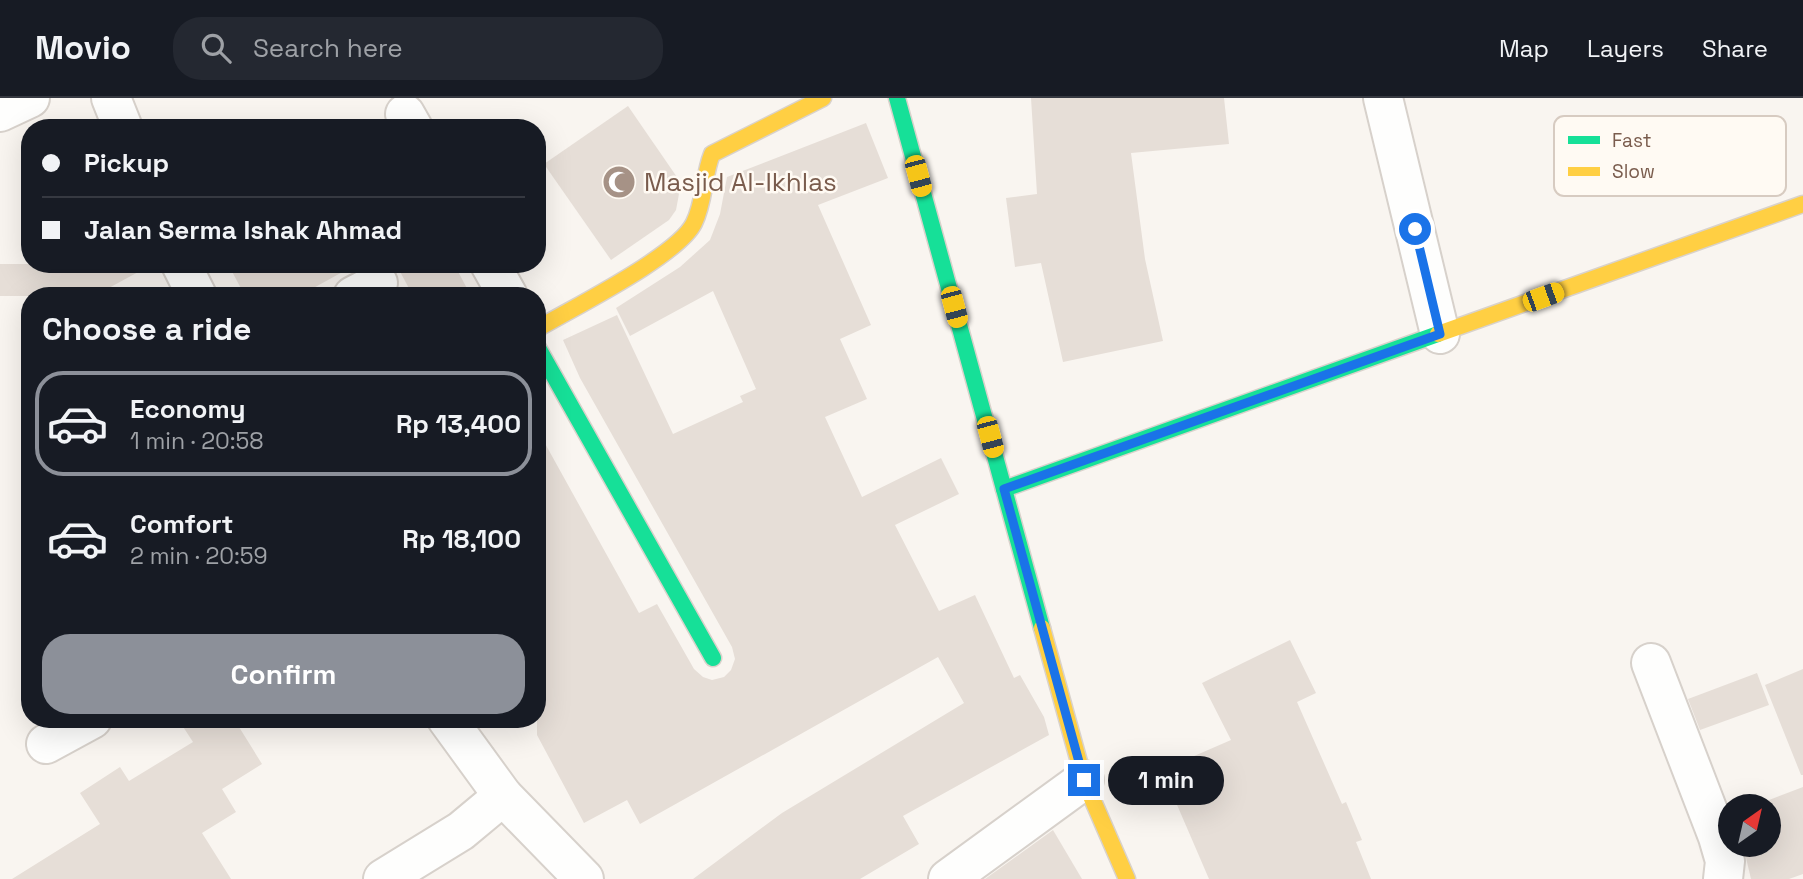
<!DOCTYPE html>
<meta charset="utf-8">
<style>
body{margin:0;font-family:"Space Grotesk",sans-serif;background:#242831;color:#f1f3f6;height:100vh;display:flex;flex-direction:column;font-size:26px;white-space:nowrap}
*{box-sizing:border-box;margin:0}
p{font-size:23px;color:#9ea1a6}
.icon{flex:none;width:38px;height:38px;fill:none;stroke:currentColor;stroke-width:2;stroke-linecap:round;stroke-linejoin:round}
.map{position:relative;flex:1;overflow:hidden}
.panel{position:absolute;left:21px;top:189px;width:525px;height:441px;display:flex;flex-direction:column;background:#171b24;border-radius:28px;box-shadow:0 7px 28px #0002}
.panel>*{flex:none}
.banner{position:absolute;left:21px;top:21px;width:525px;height:154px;border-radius:28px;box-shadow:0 7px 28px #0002;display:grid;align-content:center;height:154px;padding:0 21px;background:#171b24}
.needle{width:46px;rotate:34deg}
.buttons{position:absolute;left:1718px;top:696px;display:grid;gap:14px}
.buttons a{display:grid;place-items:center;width:63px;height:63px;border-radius:50%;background:#171b24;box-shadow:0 7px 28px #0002;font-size:35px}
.end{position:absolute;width:32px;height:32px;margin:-16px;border:9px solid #1a73e8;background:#fff;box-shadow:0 0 0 4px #fff}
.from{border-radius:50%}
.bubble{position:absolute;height:49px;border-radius:24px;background:#171b24;box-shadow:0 7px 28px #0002;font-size:23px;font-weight:700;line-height:49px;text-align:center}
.car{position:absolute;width:21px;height:42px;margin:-21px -10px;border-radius:9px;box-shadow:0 0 5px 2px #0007;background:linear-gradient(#f5c518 24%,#345 0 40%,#f5c518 0 76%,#345 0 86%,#f5c518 0)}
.banner b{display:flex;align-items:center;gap:24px;height:66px;font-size:26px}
.banner b+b{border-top:2px solid #363941}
.banner i{width:18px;height:18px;background:#f1f3f6}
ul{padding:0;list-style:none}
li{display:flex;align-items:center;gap:21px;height:105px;margin:0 14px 10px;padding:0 7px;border:4px solid transparent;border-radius:28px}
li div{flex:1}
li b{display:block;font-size:26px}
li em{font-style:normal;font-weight:700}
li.active{border-color:#8c9099}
li>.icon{width:63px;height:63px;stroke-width:1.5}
h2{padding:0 21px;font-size:32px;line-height:84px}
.cta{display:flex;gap:14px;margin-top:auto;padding:14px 21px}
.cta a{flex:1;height:80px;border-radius:28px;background:#8c9099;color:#fff;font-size:28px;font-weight:700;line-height:80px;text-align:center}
header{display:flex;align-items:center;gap:42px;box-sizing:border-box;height:98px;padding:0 35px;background:#171b24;border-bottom:2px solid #363941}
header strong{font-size:33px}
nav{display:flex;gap:38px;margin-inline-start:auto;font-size:24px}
.search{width:490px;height:63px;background:#242831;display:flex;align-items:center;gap:18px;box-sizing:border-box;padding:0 24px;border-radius:28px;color:#9ea1a6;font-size:26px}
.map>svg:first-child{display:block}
</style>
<header>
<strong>Movio</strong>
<div class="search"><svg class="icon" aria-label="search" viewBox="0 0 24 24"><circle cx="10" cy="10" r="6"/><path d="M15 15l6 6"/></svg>Search here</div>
<nav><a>Map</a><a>Layers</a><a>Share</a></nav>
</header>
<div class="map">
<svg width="1803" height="781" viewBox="0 0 1803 781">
<rect width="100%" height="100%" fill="#f9f5f0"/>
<g fill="#e6ded7">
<path d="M1031 0H1224L1229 46 1131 55 1145 161 1163 243 1063 264 1041 165 1015 169 1006 100 1037 96Z"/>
<path d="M628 8 681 85 676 112 669 122 611 162 544 66Z"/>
<path d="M866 25 888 80 818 107 871 227 840 241 867 301 825 319 862 399 941 360 959 396 895 427 939 513 975 497 1014 580 1020 577 1044 619 1049 637 903 718 919 746 860 781H693L782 715 964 605 938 559 640 726 627 702 584 725 537 637V331L639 515 657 506 694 571 703 579 712 582 724 579 731 572 735 561 732 549 580 280 563 242 617 217 673 336 743 304 740 298 756 291 713 193 630 238 616 210 680 169 710 142 720 116 727 79Z"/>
<path d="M0 166H153L94 198H0Z"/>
<path d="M228 166H357L299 198H245Z"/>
<path d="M396 166H454L471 198H413Z"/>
<path d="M1290 542 1316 595 1297 604 1342 706 1346 704 1362 742 1356 744 1371 781H1209L1162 672 1231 642 1202 585Z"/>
<path d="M1803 571V677H1801L1765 587Z"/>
<path d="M1757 575 1769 607 1700 632 1688 601Z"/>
<path d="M178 621H234L262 666 222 691 236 714 202 735 231 781H12L100 726 80 695 120 669 129 683 193 644Z"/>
<path d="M1803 689V776L1789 781H1751L1743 747H1769V709H1751Z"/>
<path d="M1053 732 1082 781H985Z"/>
</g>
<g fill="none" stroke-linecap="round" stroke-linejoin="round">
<defs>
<g id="street">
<path d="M111 0 123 30"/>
<path d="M1383 0 1440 236"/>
<path d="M0 14 30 0"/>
<path d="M405 16 413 30"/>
<path d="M181 166 197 198"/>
<path d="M490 166 508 198"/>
<path d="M353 198 378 185"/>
<path d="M1651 565 1718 739 1725 763 1723 781"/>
<path d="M447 621 503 698 584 781"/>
<path d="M46 646 92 621"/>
<path d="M383 781 461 733 503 698"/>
<path d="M948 781 1084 682"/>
</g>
<g id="fast">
<path d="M897 0 1042 530"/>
<path d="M537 248 713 560"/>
<path d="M1004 391 1438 236"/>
</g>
<g id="slow">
<path d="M537 231C572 210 678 158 694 125 705 103 703 78 712 56L823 0"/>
<path d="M1438 236 1803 106"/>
<path d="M1042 530 1084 682 1127 781"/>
</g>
</defs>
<use href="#street" stroke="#d7d1cb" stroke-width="42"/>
<use href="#fast" stroke="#d9d2cb" stroke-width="19"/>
<use href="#slow" stroke="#d9d2cb" stroke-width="19"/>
<use href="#street" stroke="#fefefd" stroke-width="38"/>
<use href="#fast" stroke="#16e098" stroke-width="16"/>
<use href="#slow" stroke="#ffcf43" stroke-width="16"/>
</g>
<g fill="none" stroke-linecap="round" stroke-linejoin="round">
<path stroke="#1a73e8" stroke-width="9" d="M1084 682 1004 391 1440 236 1415 131"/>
</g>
<defs>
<symbol id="mosque-disc" viewBox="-11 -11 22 22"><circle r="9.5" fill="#a69286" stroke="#fffaf3"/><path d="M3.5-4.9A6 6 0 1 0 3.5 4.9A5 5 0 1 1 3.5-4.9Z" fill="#fff"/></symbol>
</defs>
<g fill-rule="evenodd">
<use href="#mosque-disc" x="600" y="65" width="38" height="38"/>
</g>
<g text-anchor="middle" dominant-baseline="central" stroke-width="5" stroke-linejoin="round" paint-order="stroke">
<g font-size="26" fill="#7a5c4d" stroke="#fffaf3" text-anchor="start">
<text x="644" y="84">Masjid Al-Ikhlas</text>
</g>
</g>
<rect x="1554" y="18" width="232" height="80" rx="10" fill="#fffaf3" stroke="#d7cbc1" stroke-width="2"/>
<rect x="1568" y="38" width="32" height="8" fill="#16e098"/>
<rect x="1568" y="69" width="32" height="9" fill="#ffcf43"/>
<g font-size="19" fill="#7a5c4d">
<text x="1612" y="49">Fast</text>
<text x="1612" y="80">Slow</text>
</g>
</svg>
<div class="buttons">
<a><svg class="needle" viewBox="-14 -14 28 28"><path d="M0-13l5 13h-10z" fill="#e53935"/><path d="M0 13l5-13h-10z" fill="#9ea1a6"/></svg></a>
</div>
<i class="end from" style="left:1415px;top:131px"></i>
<i class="end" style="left:1084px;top:682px"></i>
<div class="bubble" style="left:1108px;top:658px;width:116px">1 min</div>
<i class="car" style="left:918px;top:78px;rotate:165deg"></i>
<i class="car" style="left:1543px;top:199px;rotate:70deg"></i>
<i class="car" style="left:954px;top:209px;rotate:165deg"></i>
<i class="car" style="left:990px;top:339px;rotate:165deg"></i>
<div class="banner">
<b><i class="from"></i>Pickup</b>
<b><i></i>Jalan Serma Ishak Ahmad</b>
</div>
<section class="panel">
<h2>Choose a ride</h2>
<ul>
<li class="active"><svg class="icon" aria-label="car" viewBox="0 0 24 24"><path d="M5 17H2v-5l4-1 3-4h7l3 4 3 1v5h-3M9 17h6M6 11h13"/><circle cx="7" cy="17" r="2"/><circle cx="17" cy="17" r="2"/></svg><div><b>Economy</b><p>1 min · 20:58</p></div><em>Rp 13,400</em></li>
<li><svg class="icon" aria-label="car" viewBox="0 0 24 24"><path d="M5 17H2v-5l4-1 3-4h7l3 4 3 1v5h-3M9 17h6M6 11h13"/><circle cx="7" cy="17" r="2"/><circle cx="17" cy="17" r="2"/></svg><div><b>Comfort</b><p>2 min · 20:59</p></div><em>Rp 18,100</em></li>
</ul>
<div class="cta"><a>Confirm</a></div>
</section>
</div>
